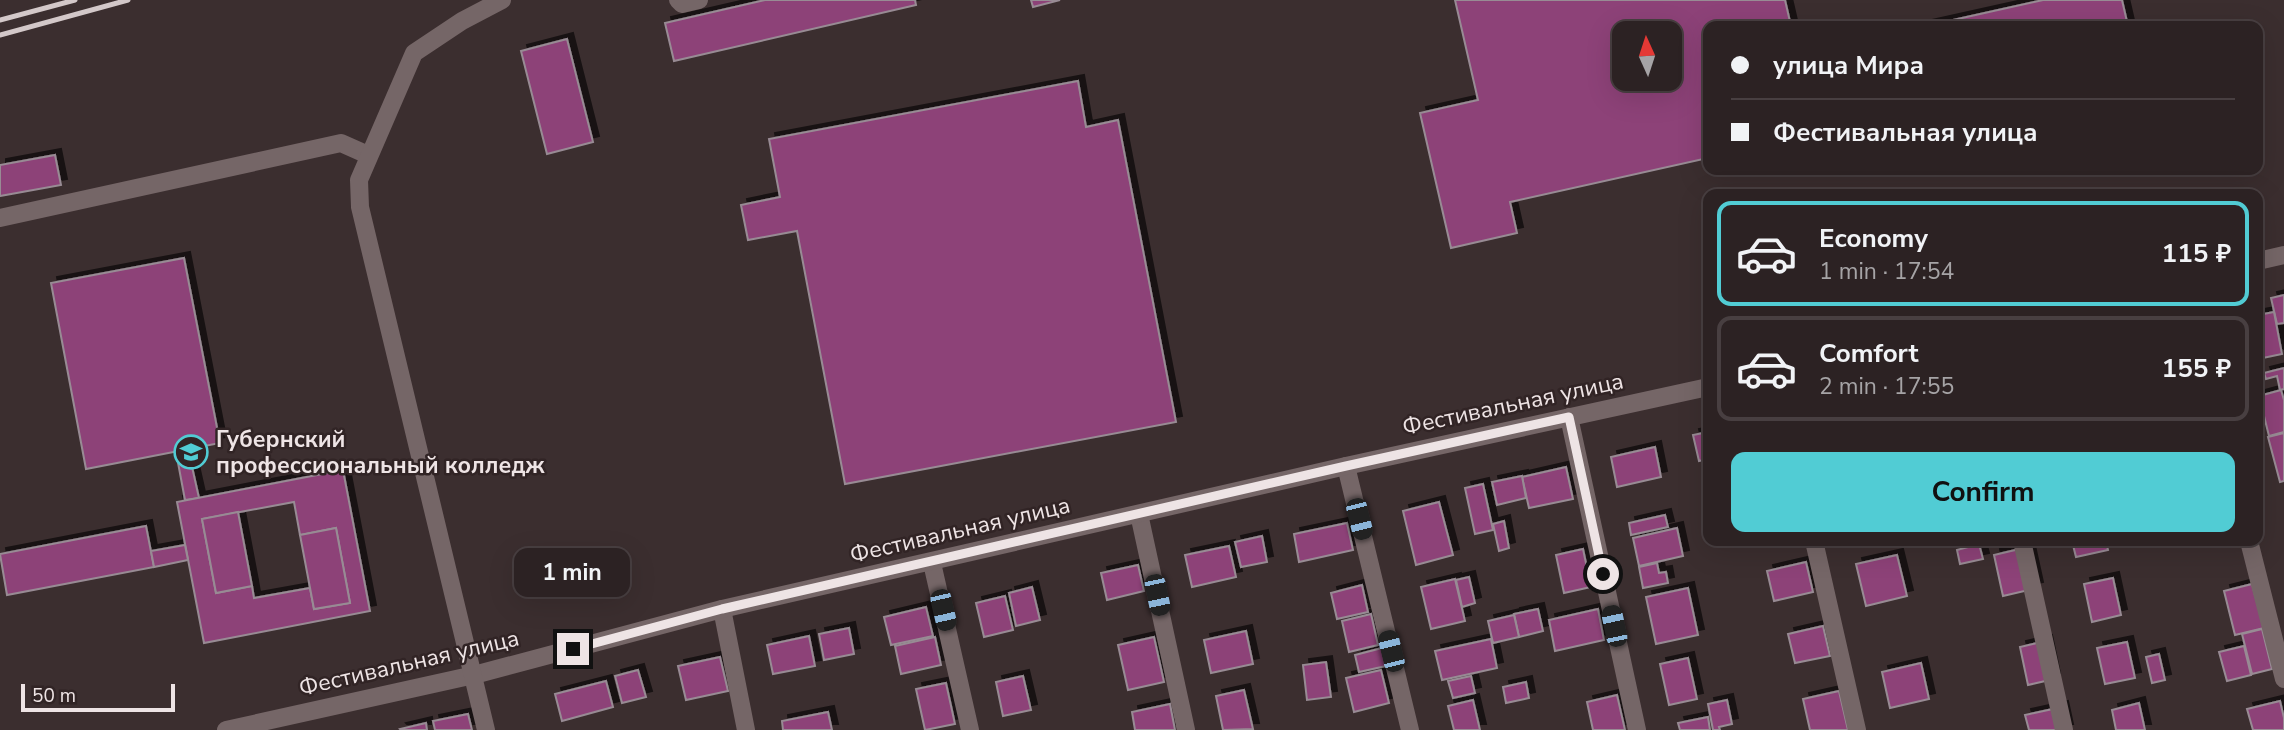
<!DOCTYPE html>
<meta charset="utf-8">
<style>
body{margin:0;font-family:"Nunito Sans",sans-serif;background:#342a2b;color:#f1f3f6;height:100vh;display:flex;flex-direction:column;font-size:26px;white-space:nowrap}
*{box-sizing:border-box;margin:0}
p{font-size:23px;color:#a6a4a6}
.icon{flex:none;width:38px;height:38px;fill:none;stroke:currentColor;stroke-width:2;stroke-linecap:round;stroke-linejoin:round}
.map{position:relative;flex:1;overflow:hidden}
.panel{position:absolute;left:1703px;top:189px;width:560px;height:357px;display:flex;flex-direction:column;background:#2c2223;border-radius:14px;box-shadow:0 7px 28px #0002,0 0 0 2px #483f41}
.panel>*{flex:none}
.banner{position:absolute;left:1703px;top:21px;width:560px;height:154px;border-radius:14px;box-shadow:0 7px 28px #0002,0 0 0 2px #483f41;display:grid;align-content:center;height:154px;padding:0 28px;background:#2c2223}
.needle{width:46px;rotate:357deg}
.tools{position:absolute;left:1612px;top:21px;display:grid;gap:14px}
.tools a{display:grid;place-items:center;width:70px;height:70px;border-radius:14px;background:#2c2223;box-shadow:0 7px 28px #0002,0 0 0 2px #483f41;font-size:35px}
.scale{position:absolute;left:21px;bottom:18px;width:154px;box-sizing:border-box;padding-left:7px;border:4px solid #eee4e5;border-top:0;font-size:19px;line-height:24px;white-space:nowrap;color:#eee4e5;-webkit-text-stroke:5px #312425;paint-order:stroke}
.end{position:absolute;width:32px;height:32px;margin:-16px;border:9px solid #eee4e5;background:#111;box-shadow:0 0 0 4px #111}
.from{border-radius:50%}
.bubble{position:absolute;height:49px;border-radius:14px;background:#2c2223;box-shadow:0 7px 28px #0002,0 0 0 2px #483f41;font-size:23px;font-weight:700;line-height:49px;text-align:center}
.car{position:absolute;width:21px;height:42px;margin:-21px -10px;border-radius:9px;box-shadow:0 0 5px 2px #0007;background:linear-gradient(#222 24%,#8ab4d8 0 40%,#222 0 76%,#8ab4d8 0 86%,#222 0)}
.banner b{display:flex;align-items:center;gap:24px;height:66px;font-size:26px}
.banner b+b{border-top:2px solid #483f41}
.banner i{width:18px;height:18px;background:#f1f3f6}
ul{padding:12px 0 0;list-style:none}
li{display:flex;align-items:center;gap:21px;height:105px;margin:0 14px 10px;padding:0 14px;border:4px solid #483f41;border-radius:14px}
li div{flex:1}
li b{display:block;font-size:26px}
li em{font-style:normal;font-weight:700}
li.active{border-color:#51ccd4}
li>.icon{width:63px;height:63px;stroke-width:1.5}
.action{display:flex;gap:14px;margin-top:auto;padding:14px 28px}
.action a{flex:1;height:80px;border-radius:14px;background:#51ccd4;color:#111;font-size:28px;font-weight:700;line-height:80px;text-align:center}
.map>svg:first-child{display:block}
</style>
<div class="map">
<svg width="2284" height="730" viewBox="0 0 2284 730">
<defs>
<filter id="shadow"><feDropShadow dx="6" dy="-6" stdDeviation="0" flood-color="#0009"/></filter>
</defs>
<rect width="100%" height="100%" fill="#3b2e2f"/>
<g fill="#8d4278" stroke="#988b94" stroke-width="2" fill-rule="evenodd" filter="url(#shadow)">
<path d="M765 0H915L916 5 674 61 665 23Z"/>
<path d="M1031 0H1060L1033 7Z"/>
<path d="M1455 0H1785L1791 26H1708V158L1510 202 1517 233 1451 248 1420 113 1478 100ZM1624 33H1670V79H1624Z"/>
<path d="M2043 0H2122L2128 26H1926Z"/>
<path d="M567 39 593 142 547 154 521 51Z"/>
<path d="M1078 81 1086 127 1118 120 1176 422 845 484 797 231 748 240 741 205 780 197 769 139Z"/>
<path d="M55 155 61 185 0 196V165Z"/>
<path d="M184 258 220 443 86 469 51 283Z"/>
<path d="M2284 295V323L2277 324 2271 298Z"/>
<path d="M2274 312 2282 354 2258 359V315Z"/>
<path d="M2284 368V389L2280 390 2277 376 2266 379 2264 373Z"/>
<path d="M2281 390 2284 400V432L2269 436 2259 396Z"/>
<path d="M1708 432V459L1699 461 1693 435Z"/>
<path d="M2284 433V481L2280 482 2268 437Z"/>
<path d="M1655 447 1661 477 1617 487 1611 457Z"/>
<path d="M188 449 199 498 185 500 176 452Z"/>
<path d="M1566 467 1573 499 1529 508 1522 477Z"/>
<path d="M343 470 370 611 204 643 177 502ZM294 502 300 535 336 528 350 603 314 609 310 588 254 598 252 586 216 593 202 519Z"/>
<path d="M1522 476 1526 498 1497 505 1492 482Z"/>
<path d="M1483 484 1493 530 1475 534 1465 488Z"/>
<path d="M1439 502 1453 555 1416 565 1403 511Z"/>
<path d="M238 512 252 586 216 593 202 519Z"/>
<path d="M1665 515 1668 527 1631 535 1629 523Z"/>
<path d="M1504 521 1509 548 1499 551 1493 524Z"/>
<path d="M1347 523 1353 550 1299 562 1294 534Z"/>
<path d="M146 526 154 567 7 595 0 554Z"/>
<path d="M336 528 350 603 314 609 300 535Z"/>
<path d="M1677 528 1683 556 1639 566 1633 538Z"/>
<path d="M1262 536 1267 562 1241 567 1235 542Z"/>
<path d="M2072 541H2106L2108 550 2076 557Z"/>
<path d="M1979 544 1983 559 1960 564 1957 550Z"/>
<path d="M185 545 188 560 154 567 151 551Z"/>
<path d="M1229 546 1236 577 1192 587 1185 555Z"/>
<path d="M2028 547 2037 588 2003 596 1994 555Z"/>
<path d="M1583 549 1591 587 1564 593 1556 555Z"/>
<path d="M1897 555 1907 596 1866 606 1856 564Z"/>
<path d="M1806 562 1813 592 1774 601 1767 571Z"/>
<path d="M1657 563 1659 573 1666 572 1668 583 1643 588 1639 567Z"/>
<path d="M1138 565 1144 591 1107 600 1101 573Z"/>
<path d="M1469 577 1475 603 1462 607 1456 580Z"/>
<path d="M2113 578 2121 615 2092 622 2084 584Z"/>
<path d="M1455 579 1465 621 1431 629 1421 587Z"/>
<path d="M2252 584 2264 628 2235 635 2224 591Z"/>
<path d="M1362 585 1368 612 1337 619 1331 593Z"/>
<path d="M1032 587 1040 620 1016 626 1009 593Z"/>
<path d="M1688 588 1698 635 1656 644 1646 597Z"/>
<path d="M1005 596 1013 630 984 637 976 603Z"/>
<path d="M926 607 933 636 891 645 884 617Z"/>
<path d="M1538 609 1543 631 1519 637 1514 614Z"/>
<path d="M1598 609 1604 640 1555 651 1549 620Z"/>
<path d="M1371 614 1378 645 1349 652 1342 621Z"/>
<path d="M1514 615 1519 637 1493 643 1488 621Z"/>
<path d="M1823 626 1830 656 1795 663 1788 634Z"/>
<path d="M849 628 854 654 824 660 819 634Z"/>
<path d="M2262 629 2272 669 2252 674 2242 634Z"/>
<path d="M1246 631 1253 664 1211 673 1204 640Z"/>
<path d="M809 636 815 666 773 674 767 645Z"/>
<path d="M935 637 941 665 901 674 895 646Z"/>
<path d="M1154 637 1164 682 1128 690 1118 645Z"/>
<path d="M1491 639 1497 668 1442 680 1435 651Z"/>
<path d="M2046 641 2054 679 2028 685 2020 647Z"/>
<path d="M2127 642 2135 678 2105 684 2097 648Z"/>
<path d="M2244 646 2251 675 2227 681 2219 652Z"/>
<path d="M1382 648 1386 666 1359 672 1355 655Z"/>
<path d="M2159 654 2165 680 2152 683 2146 657Z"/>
<path d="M720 657 728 691 686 700 678 666Z"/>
<path d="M1688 658 1697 699 1669 705 1660 664Z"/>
<path d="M1326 662 1331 697 1307 700 1303 665Z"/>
<path d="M1921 663 1929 699 1890 708 1882 672Z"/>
<path d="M638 670 646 697 622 703 615 676Z"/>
<path d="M1381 670 1389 703 1354 712 1346 678Z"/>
<path d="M1023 676 1031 710 1003 716 996 682Z"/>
<path d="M1471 676 1475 693 1453 698 1448 681Z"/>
<path d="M606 681 613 707 562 721 555 694Z"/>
<path d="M1526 682 1529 698 1506 703 1503 687Z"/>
<path d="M946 683 955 724 925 730 916 689Z"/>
<path d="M1244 690 1253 729 1223 730 1216 696Z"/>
<path d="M1839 691 1848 730H1810L1803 699Z"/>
<path d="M1617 695 1625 730H1593L1587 702Z"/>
<path d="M1473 700 1480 730H1454L1448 706Z"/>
<path d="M1727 700 1732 724 1719 727 1720 730H1713L1708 704Z"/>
<path d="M2280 701 2284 718V730H2253L2247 709Z"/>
<path d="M2139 703 2145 730H2116L2112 710Z"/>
<path d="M1170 704 1175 730H1135L1132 712Z"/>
<path d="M2062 707 2067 730H2029L2025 715Z"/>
<path d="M828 712 832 730H783L782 721Z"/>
<path d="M468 714 472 730H435L433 721Z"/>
<path d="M1708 717 1710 730H1680L1678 723Z"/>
<path d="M426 723 427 730H401L400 729Z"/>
</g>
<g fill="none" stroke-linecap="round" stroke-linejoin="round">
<g stroke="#756667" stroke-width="18">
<path d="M678 0 682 4 699 0"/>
<path d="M0 218 341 143 368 155"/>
<path d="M2258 261 2284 255"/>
<path d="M1569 417 1637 730"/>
<path d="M1346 466 1410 730"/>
<path d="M1139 514 1186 730"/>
<path d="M1814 541 1857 730"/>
<path d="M2022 541 2064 730"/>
<path d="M2249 541 2284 679"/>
<path d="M932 563 970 730"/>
<path d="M722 609 746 730"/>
<path d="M226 730 474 675 722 609 1346 466 1708 387"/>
<path d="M486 730 360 207 359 180 414 53 462 21 502 0"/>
</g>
<g stroke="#d3c8c9" stroke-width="5">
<path d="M0 20 75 0"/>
<path d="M0 35 128 0"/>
</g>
</g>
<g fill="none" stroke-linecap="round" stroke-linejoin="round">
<path stroke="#eee4e5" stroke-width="9" d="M573 649 722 609 1346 466 1569 417 1603 574"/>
</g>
<defs>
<symbol id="university-ring" viewBox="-11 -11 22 22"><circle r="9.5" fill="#312425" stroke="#51ccd4" stroke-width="1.5"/><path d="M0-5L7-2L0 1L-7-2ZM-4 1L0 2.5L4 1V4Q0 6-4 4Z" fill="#51ccd4"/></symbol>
</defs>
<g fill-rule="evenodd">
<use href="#university-ring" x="172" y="433" width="38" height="38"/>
</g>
<g text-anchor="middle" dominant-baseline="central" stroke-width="5" stroke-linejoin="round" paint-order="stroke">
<g font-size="23" fill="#eee4e5" stroke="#312425">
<text transform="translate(1513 404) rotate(-12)">Фестивальная улица</text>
<text transform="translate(960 530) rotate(-13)">Фестивальная улица</text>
<text transform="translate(409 663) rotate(-13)">Фестивальная улица</text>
</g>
<g font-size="23" font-weight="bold" fill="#eee4e5" stroke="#312425" text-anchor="start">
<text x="216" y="439">Губернский<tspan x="216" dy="26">профессиональный колледж</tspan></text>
</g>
</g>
</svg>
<div class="tools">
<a><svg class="needle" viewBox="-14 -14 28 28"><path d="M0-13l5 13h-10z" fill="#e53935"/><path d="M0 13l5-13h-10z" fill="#a6a4a6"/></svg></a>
</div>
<div class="scale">50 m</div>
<i class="end from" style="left:1603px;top:574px"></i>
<i class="end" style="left:573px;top:649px"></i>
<div class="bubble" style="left:514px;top:548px;width:116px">1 min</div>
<i class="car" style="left:1359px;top:519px;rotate:166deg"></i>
<i class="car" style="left:1157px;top:595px;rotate:168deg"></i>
<i class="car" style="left:943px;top:610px;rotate:167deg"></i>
<i class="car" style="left:1614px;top:626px;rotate:348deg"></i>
<i class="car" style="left:1391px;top:651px;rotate:346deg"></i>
<div class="banner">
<b><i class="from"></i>улица Мира</b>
<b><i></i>Фестивальная улица</b>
</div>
<section class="panel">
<ul>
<li class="active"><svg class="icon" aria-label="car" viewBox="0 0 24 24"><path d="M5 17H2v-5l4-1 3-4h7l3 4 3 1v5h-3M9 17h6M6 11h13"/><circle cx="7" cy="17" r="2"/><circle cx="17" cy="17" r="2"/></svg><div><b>Economy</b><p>1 min · 17:54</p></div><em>115 ₽</em></li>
<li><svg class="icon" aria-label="car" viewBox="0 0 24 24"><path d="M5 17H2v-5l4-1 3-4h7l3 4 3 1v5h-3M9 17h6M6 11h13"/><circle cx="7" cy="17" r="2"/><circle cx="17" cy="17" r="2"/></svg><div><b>Comfort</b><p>2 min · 17:55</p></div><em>155 ₽</em></li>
</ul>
<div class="action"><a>Confirm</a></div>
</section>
</div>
